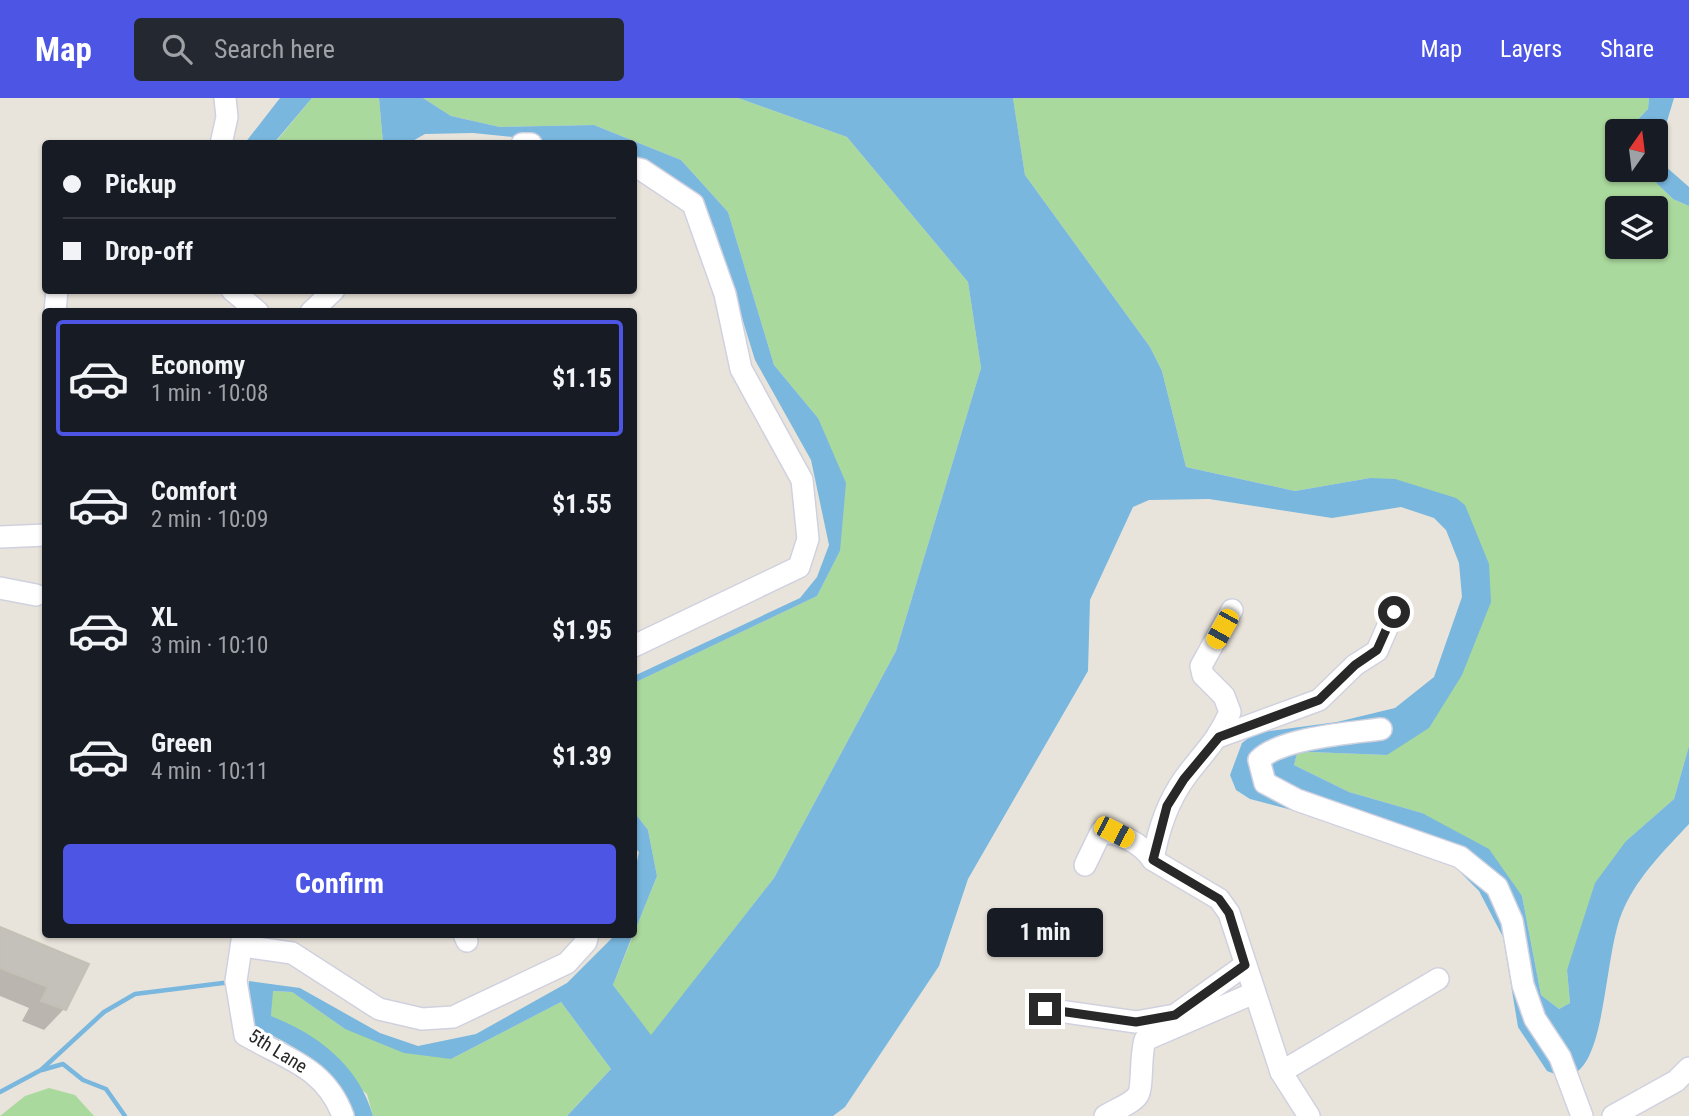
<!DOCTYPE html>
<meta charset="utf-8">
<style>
body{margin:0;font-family:"Roboto Condensed",sans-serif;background:#242831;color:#f1f3f6;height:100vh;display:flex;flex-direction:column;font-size:26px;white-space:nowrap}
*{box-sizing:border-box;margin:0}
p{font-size:23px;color:#9ea1a6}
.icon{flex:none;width:38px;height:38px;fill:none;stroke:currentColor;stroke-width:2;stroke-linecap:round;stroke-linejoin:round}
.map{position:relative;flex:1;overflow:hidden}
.details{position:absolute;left:42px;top:210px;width:595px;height:630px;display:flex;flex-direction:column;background:#171b24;border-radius:7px;box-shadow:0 2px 5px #0004}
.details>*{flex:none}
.guide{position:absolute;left:42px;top:42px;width:595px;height:154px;border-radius:7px;box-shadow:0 2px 5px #0004;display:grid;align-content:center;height:154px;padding:0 21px;background:#171b24}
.needle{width:46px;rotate:14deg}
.fabs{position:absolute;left:1605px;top:21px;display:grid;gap:14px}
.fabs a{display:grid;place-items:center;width:63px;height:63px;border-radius:7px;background:#171b24;box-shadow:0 2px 5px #0004;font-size:35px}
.end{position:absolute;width:32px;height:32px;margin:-16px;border:9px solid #282828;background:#fff;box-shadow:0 0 0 4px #fff}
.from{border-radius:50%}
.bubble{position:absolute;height:49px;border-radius:7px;background:#171b24;box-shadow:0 2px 5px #0004;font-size:23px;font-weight:700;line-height:49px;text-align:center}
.car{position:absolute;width:21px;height:42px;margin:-21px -10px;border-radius:9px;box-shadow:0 0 5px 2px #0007;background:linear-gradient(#f5c518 24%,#345 0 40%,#f5c518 0 76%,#345 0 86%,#f5c518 0)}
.guide b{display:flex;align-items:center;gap:24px;height:66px;font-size:26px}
.guide b+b{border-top:2px solid #363941}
.guide i{width:18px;height:18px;background:#f1f3f6}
ul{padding:12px 0 0;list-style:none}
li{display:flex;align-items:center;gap:21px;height:116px;margin:0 14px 10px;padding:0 7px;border:4px solid transparent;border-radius:7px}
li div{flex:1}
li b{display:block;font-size:26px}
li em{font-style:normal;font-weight:700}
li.on{border-color:#4d55e4}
li>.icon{width:63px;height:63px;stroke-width:1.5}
.cta{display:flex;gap:14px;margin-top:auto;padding:14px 21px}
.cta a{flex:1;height:80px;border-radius:7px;background:#4d55e4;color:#fff;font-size:28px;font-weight:700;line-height:80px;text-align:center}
header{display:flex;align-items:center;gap:42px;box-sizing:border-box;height:98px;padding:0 35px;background:#4d55e4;color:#fff}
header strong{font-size:33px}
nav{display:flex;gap:38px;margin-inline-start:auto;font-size:24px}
.search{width:490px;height:63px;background:#242831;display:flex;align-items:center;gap:18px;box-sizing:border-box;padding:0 24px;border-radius:7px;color:#9ea1a6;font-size:26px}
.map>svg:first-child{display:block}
</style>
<header>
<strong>Map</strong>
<div class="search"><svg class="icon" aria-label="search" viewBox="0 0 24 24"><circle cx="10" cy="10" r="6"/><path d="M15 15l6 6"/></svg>Search here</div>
<nav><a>Map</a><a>Layers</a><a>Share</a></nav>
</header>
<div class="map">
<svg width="1689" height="1018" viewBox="0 0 1689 1018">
<rect width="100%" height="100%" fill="#e9e4db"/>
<g fill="#aad99d" fill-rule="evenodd">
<path d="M312 0H379L383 45 274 46Z"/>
<path d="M423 0H738L847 39 968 184 981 270 896 553 774 780 651 938 613 887 657 778 648 732 634 714V585L817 498 840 453 818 320 774 267 728 114 681 62 594 27 500 29 451 18Z"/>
<path d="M1013 0H1649L1648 11 1627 33H1617V72H1643L1673 101 1689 108V648L1674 701 1626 743 1567 872 1570 905 1559 911 1541 897 1522 798 1422 715 1349 694 1294 667 1297 656 1310 654 1387 657 1462 577 1465 407 1370 380 1295 393 1186 369 1162 273 1150 249 1025 77ZM1617 110H1656V149H1617Z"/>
<path d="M272 893 292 894 345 931 451 961 561 904 611 971 567 1018H373L367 996 271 918Z"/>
<path d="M49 990 75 997 94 1018H0L25 998Z"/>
</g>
<g fill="#79b7df">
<path d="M280 0H312L274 45H245Z"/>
<path d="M379 0H423L451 18 500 29 594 27 681 62 728 114 774 267 818 320 846 385 840 453 817 498 634 585V578L800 500 817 479 829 447 811 362 755 262 714 129 686 92 634 62V46L570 45 473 35 425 36 409 45H383Z"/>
<path d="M738 0H1013L1025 77 1150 249 1162 273 1186 369 1295 393 1370 380 1395 381 1456 400 1465 407 1489 466 1491 504 1462 577 1429 630 1387 657 1310 654 1297 656 1294 667 1349 694 1422 715 1489 751 1522 798 1541 897 1559 911 1570 905 1567 872 1595 785 1626 743 1674 701 1689 648V726C1665 752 1639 777 1624 810 1605 849 1607 950 1578 973 1574 976 1567 977 1563 979L1547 973 1518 929 1503 839 1479 793 1455 769 1390 738 1250 701 1236 692 1230 677 1242 645 1255 635 1337 624 1395 610 1434 579 1462 499 1459 465 1446 432 1434 420 1401 409 1332 420 1209 401 1149 402 1133 409 1090 502 1088 573 968 781 939 868 845 1009 833 1018H567L611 971 561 904 451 961 404 955 345 931 292 894 273 893 271 918C319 937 359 968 373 1018H341C331 959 291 948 244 923L249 883 300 890 380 935 418 948 476 936 567 885 615 837 633 836 613 887 651 937 774 780 896 553 981 270 968 184 847 39Z"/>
<path d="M1649 0H1674L1656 60 1689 89V108L1673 101 1643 72H1656V33H1627L1648 11Z"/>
<path d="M634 714 648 732 657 778 634 835V777L639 754 634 749Z"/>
</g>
<path fill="#0003" d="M0 831 86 867 64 911 44 932 22 923 29 910 0 898Z"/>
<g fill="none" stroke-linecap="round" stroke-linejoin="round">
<g stroke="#79b7df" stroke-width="4.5">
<path d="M42 972 63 966 83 982 106 991 125 1018"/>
<path d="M0 994 41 972 104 914 135 896 231 884"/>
</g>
</g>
<path fill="#c4c1ba" stroke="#c3c0b5" stroke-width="2" d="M0 829 89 866 66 912 41 903 48 889 0 870Z"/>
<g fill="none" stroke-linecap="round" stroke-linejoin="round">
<defs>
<g id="minor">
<path d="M221 46 227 19 225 0"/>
<path d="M522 46H531"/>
<path d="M634 70 642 72 693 106 725 196 741 271 802 382 808 441 799 469 634 548"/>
<path d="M232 192 258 214"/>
<path d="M55 214 57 192"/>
<path d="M311 214 334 192"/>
<path d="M0 439 46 437"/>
<path d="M0 490 36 497"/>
<path d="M1232 512 1201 568 1203 577 1224 598 1230 614C1217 644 1202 656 1184 681 1167 705 1158 733 1153 762L1219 801 1229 815 1281 974 1309 1018"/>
<path d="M1381 631C1351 635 1280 640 1259 662L1265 685 1297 702 1460 759 1497 789 1512 823 1523 887 1535 921 1560 959 1582 1018"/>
<path d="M1218 639 1319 602 1355 567 1377 553 1394 514"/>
<path d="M1085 767 1101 734C1121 735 1141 745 1153 762"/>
<path d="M243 836 236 883 245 937C286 961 325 969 343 1018"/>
<path d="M464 836 467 843"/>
<path d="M242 848 292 855 379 911 422 921 453 919 567 865 586 844 588 836"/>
<path d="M1045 911 1136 924 1175 917 1245 867"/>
<path d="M1281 974 1438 881"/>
<path d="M1105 1018C1114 1012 1132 1006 1138 997 1143 989 1140 957 1145 942L1254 895"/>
<path d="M1613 1018 1676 983 1689 970"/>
</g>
</defs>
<use href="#minor" stroke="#d0d1df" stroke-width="24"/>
<use href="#minor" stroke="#fff" stroke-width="21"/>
</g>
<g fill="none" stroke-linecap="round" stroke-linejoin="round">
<path stroke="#282828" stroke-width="9" d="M1045 911 1136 924 1175 917 1245 867 1229 815 1219 801 1153 762 1167 708 1184 681 1219 639 1319 602 1355 567 1377 552 1394 514"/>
</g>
<g text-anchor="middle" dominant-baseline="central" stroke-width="6" stroke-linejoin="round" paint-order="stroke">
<g font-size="19" fill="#282828" stroke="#fff">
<text transform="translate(278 953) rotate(32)">5th Lane</text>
</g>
</g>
</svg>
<div class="fabs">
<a><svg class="needle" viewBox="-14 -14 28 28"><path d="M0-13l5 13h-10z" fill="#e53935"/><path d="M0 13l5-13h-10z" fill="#9ea1a6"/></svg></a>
<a><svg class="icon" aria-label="layers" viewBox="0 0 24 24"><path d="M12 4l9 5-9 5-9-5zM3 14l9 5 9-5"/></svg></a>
</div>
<i class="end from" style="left:1394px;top:514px"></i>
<i class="end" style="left:1045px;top:911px"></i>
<div class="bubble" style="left:987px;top:810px;width:116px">1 min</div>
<i class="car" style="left:1222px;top:531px;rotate:209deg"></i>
<i class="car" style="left:1114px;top:734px;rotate:117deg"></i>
<div class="guide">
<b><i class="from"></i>Pickup</b>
<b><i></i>Drop-off</b>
</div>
<section class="details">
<ul>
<li class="on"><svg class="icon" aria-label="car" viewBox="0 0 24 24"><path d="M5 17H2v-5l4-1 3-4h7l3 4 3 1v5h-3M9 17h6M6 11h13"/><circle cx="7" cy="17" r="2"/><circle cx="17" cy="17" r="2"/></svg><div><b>Economy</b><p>1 min · 10:08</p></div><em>$1.15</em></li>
<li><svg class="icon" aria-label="car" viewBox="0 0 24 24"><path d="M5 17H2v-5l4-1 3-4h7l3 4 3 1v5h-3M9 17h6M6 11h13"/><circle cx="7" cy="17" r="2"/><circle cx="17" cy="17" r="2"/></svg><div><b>Comfort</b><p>2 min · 10:09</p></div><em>$1.55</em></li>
<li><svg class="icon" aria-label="car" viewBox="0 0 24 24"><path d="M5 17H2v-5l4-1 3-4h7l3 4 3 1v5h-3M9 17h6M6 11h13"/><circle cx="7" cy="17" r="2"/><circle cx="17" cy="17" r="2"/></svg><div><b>XL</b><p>3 min · 10:10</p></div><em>$1.95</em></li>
<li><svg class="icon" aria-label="car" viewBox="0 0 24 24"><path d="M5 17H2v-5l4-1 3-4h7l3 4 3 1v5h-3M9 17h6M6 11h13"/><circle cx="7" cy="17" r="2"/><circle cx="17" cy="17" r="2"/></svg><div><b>Green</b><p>4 min · 10:11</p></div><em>$1.39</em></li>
</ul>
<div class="cta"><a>Confirm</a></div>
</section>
</div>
